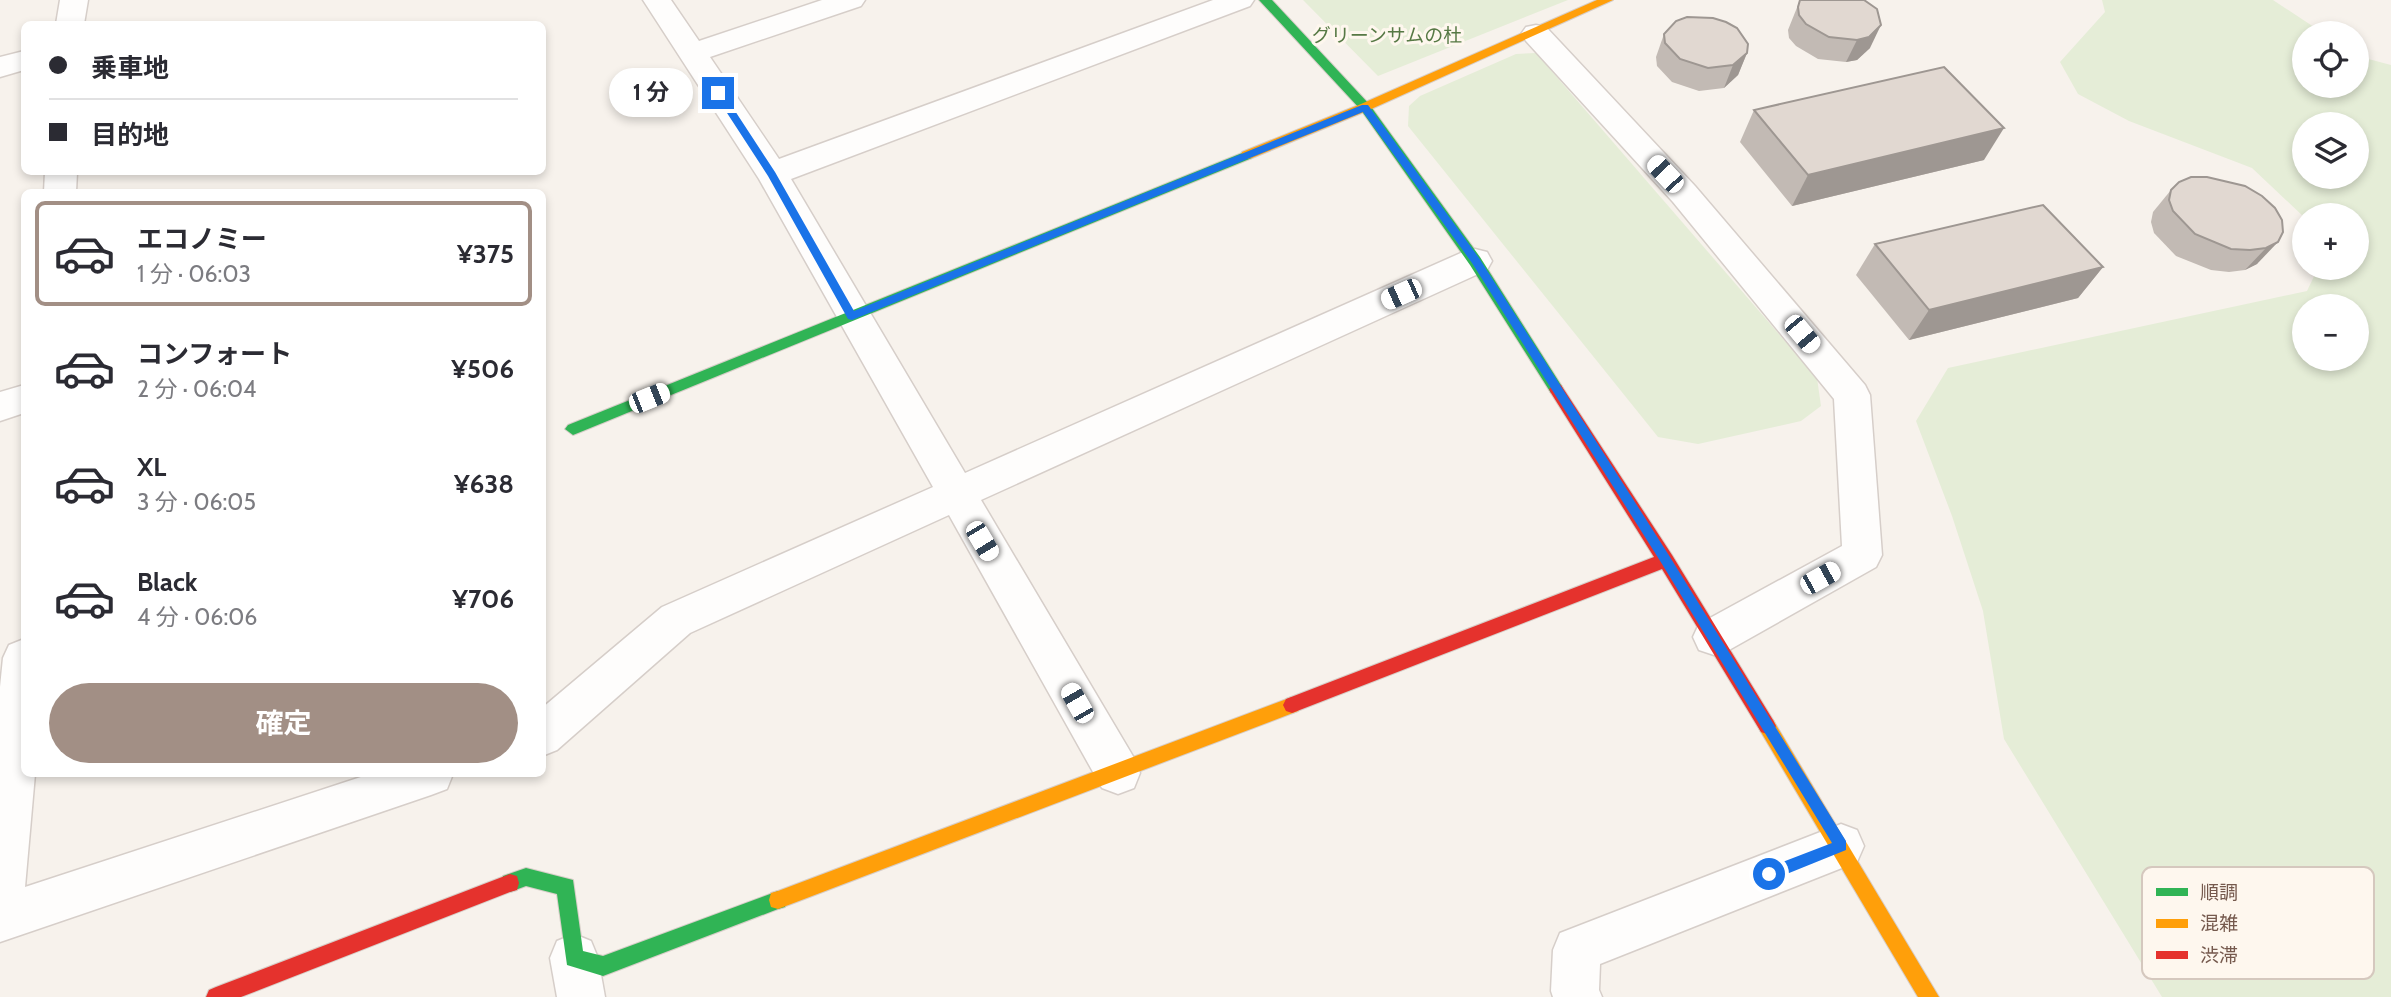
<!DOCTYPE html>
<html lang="ja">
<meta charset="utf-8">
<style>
body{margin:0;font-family:Cabin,"Noto Sans JP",sans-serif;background:#f2f2f3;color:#2b2b33;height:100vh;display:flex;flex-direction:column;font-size:26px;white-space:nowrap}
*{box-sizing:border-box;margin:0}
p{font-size:23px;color:#7c7c81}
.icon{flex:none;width:38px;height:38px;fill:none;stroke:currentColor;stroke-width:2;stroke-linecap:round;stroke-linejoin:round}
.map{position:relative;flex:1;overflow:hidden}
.details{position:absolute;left:21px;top:189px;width:525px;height:588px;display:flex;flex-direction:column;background:#fff;border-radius:10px;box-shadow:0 4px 10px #0003}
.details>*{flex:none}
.banner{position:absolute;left:21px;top:21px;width:525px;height:154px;border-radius:10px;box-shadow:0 4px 10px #0003;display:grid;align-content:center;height:154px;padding:0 28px;background:#fff}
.fabs{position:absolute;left:2292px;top:21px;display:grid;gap:14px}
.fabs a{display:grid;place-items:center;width:77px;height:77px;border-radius:50%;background:#fff;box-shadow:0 4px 10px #0003;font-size:35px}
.end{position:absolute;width:32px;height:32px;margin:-16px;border:9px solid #1a73e8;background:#fff;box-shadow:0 0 0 4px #fff}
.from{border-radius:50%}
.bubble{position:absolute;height:49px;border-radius:24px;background:#fff;box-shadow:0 4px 10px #0003;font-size:23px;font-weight:700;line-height:49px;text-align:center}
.car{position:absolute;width:21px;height:42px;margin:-21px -10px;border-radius:9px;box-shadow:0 0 5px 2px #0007;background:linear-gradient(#fff 24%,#345 0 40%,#fff 0 76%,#345 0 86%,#fff 0)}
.banner b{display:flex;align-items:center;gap:24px;height:66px;font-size:26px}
.banner b+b{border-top:2px solid #e1e1e2}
.banner i{width:18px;height:18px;background:#2b2b33}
ul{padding:12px 0 0;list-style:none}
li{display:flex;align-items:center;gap:21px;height:105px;margin:0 14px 10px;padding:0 14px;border:4px solid transparent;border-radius:10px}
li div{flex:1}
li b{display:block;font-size:26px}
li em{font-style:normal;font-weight:700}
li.current{border-color:#a28f85}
li>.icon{width:63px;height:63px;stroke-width:1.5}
.cta{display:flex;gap:14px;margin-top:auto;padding:14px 28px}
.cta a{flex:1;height:80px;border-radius:42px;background:#a28f85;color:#fff;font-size:28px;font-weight:700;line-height:80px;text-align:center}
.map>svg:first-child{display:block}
</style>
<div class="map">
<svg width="2391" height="997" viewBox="0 0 2391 997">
<rect width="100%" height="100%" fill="#f7f2ec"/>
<g fill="#e5edd7" fill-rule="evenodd">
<path d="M1303 0H1568L1378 76Z"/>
<path d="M2102 0H2273L2323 33H2305V86H2357V56L2391 65V997H2162L2004 739 1983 611 1952 516 1916 421 1948 368 2307 291 2318 268H2357V215H2305V218L2252 168 2129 121 2078 94 2060 62 2105 12ZM2305 124H2357V177H2305ZM2305 306H2357V359H2305Z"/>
<path d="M1536 53 1817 378 1821 406 1801 421 1698 444 1658 437 1408 126 1409 106 1420 96 1516 54Z"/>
</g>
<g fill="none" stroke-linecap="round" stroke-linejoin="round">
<defs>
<g id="street">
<path d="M60 0H88L84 24H56Z"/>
<path d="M643 0H671L699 41 822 0H865L861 6 710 57 779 159 1213 0H1254L1250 6 791 179 965 473 1463 252 1475 249 1487 252 1492 261 1487 270 981 500 1134 758 1140 773 1134 788 1118 794 1102 788 949 515 690 633 557 750 542 756V708L662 607 933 487 759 179Z"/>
<path d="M1536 25 1546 27 1695 186 1865 385 1870 395 1882 555 1876 567 1729 650 1714 655 1699 650 1693 637 1699 624 1842 546 1834 399 1673 202 1526 41 1521 34 1526 27Z"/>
<path d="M24 51V70L0 77V57Z"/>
<path d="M45 172H77L76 192H44Z"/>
<path d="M24 385V413L0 421V392Z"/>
<path d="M24 639V774H35L25 887 370 774H453L447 789 431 795 0 942V687L3 658 9 645Z"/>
<path d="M1841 824 1857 830 1864 846 1857 862 1600 964 1599 990 1602 997H1553L1551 991 1553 950 1560 933Z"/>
<path d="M574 934 591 941 598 958 605 997H557L550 958 557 941Z"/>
</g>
<g id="fast">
<path d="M1259 0H1272L1369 104 1480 257 1561 385 1563 389 1561 393H1551L1470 265 1361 110Z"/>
<path d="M1247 151 1253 155 1252 158 578 433 573 435 565 429 568 425Z"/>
<path d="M526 868 573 880 583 951 603 956 778 891 785 893 787 900 785 907 778 909 603 976 567 965 557 894 526 886 510 892 503 890 501 883 503 876Z"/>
</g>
<g id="slow">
<path d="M1597 0H1613L1369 110 1252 158 1247 159 1241 155 1242 152 1361 104Z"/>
<path d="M1292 697 1298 699 1301 705 1298 711 778 909 771 907 769 900 771 893 778 891Z"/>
<path d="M1767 718 1773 720 1939 997H1918L1761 732 1758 726 1761 720Z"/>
</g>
<g id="jam">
<path d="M1556 383 1561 385 1672 555 1773 720 1776 726 1773 732 1767 734 1761 732 1662 569 1292 713 1286 711 1283 705 1286 699 1654 557 1551 393 1549 389Z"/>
<path d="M510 874 517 876 519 883 517 890 510 892 241 997H206L209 990 216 987Z"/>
</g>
</defs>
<use href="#street" stroke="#d6cec9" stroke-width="3"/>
<use href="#fast" stroke="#d7cec8" stroke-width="2"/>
<use href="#slow" stroke="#d7cec8" stroke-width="2"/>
<use href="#jam" stroke="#d7cec8" stroke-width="2"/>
<use href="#street" fill="#fefdfc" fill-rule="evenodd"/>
<use href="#fast" fill="#30b455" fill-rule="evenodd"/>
<use href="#slow" fill="#ff9f0a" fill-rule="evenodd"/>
<use href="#jam" fill="#e5322d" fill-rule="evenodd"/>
</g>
<g fill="#c2bab4">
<path d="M1800 0 1870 48 1857 60 1846 62 1818 59 1796 46 1789 38 1788 30Z"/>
<path d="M1664 34 1747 53 1738 75 1724 88 1699 91 1672 82 1657 66 1656 57Z"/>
<path d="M1754 110 1984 160 1792 206 1740 142Z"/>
<path d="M2171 190 2282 220 2257 264 2245 270 2229 272 2211 270 2176 256 2154 233 2151 222 2153 212Z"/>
<path d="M1875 244 2103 267 2078 298 1909 340 1856 275Z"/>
</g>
<g fill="#9e9792">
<path d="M1881 25 1870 48 1857 60 1846 62 1857 40Z"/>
<path d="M1747 53 1738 75 1724 88 1733 65Z"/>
<path d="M2004 128 1984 160 1792 206 1808 175Z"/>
<path d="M2278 242 2257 264 2245 270 2266 248Z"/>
<path d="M2103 267 2078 298 1909 340 1929 310Z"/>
</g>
<g fill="#e1d8d1" stroke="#9e9792" stroke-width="2">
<path d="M1800 0H1864L1877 9 1881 25 1869 37 1857 40 1829 37 1806 24 1799 15 1798 7Z"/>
<path d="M1687 17 1713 18 1726 22 1737 28 1748 44 1747 53 1733 65 1708 68 1680 59 1665 43 1664 34 1676 21Z"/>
<path d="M1944 67 2004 128 1808 175 1754 110Z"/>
<path d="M2191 177H2207L2245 186 2262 196 2275 208 2282 220 2283 232 2278 242 2266 248 2250 250 2231 249 2195 234 2173 211 2169 200 2171 190 2179 182Z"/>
<path d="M2043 205 2103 267 1929 310 1875 244Z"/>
</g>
<path fill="#1a73e8" d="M715 91H722L775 172 854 311 1362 105H1368L1479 258 1670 557 1846 841V850L1769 881 1764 879V869L1832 843 1662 564 1472 263 1363 112 852 320 848 319 768 176 714 93Z"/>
<g text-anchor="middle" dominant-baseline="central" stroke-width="6" stroke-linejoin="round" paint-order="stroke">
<g font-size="19" fill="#577945" stroke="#fef7ee">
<text x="1387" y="35">グリーンサムの杜</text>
</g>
</g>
<rect x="2142" y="867" width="232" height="112" rx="10" fill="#fef7ee" stroke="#d5c8be" stroke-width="2"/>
<rect x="2156" y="888" width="32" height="8" fill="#30b455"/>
<rect x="2156" y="919" width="32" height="9" fill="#ff9f0a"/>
<rect x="2156" y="951" width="32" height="8" fill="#e5322d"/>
<g font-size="19" fill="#75594d">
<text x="2200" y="899">順調</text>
<text x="2200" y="930">混雑</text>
<text x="2200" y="962">渋滞</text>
</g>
</svg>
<div class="fabs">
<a><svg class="icon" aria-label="locate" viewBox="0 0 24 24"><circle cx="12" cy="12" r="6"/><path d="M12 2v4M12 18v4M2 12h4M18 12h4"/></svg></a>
<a><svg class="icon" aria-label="layers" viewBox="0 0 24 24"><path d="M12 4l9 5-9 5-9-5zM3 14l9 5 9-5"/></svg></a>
<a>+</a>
<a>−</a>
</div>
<i class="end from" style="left:1769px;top:874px"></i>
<i class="end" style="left:718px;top:93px"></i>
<div class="bubble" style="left:609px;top:68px;width:84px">1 分</div>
<i class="car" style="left:1665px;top:174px;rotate:317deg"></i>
<i class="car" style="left:1401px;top:294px;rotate:246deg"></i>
<i class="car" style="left:1802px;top:334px;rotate:140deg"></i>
<i class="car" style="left:649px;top:398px;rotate:68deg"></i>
<i class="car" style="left:982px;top:541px;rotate:149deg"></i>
<i class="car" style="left:1820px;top:578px;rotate:61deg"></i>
<i class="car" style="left:1077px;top:703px;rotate:330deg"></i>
<div class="banner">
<b><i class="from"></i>乗車地</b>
<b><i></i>目的地</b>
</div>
<section class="details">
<ul>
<li class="current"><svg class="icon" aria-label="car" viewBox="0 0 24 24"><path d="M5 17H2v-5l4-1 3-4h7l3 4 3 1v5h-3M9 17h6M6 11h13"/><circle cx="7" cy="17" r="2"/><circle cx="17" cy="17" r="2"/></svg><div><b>エコノミー</b><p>1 分 · 06:03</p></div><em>¥375</em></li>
<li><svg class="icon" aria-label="car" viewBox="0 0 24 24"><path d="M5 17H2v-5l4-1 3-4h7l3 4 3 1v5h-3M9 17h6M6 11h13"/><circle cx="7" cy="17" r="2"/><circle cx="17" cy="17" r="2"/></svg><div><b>コンフォート</b><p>2 分 · 06:04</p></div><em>¥506</em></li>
<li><svg class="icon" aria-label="car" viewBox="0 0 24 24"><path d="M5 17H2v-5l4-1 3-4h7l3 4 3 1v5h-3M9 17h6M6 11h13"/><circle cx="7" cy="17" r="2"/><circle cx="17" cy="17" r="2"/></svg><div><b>XL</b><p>3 分 · 06:05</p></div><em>¥638</em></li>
<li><svg class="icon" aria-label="car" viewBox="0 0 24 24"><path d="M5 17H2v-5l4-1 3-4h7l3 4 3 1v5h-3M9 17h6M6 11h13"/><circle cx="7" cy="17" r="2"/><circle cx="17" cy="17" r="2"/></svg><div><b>Black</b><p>4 分 · 06:06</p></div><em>¥706</em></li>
</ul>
<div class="cta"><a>確定</a></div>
</section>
</div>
